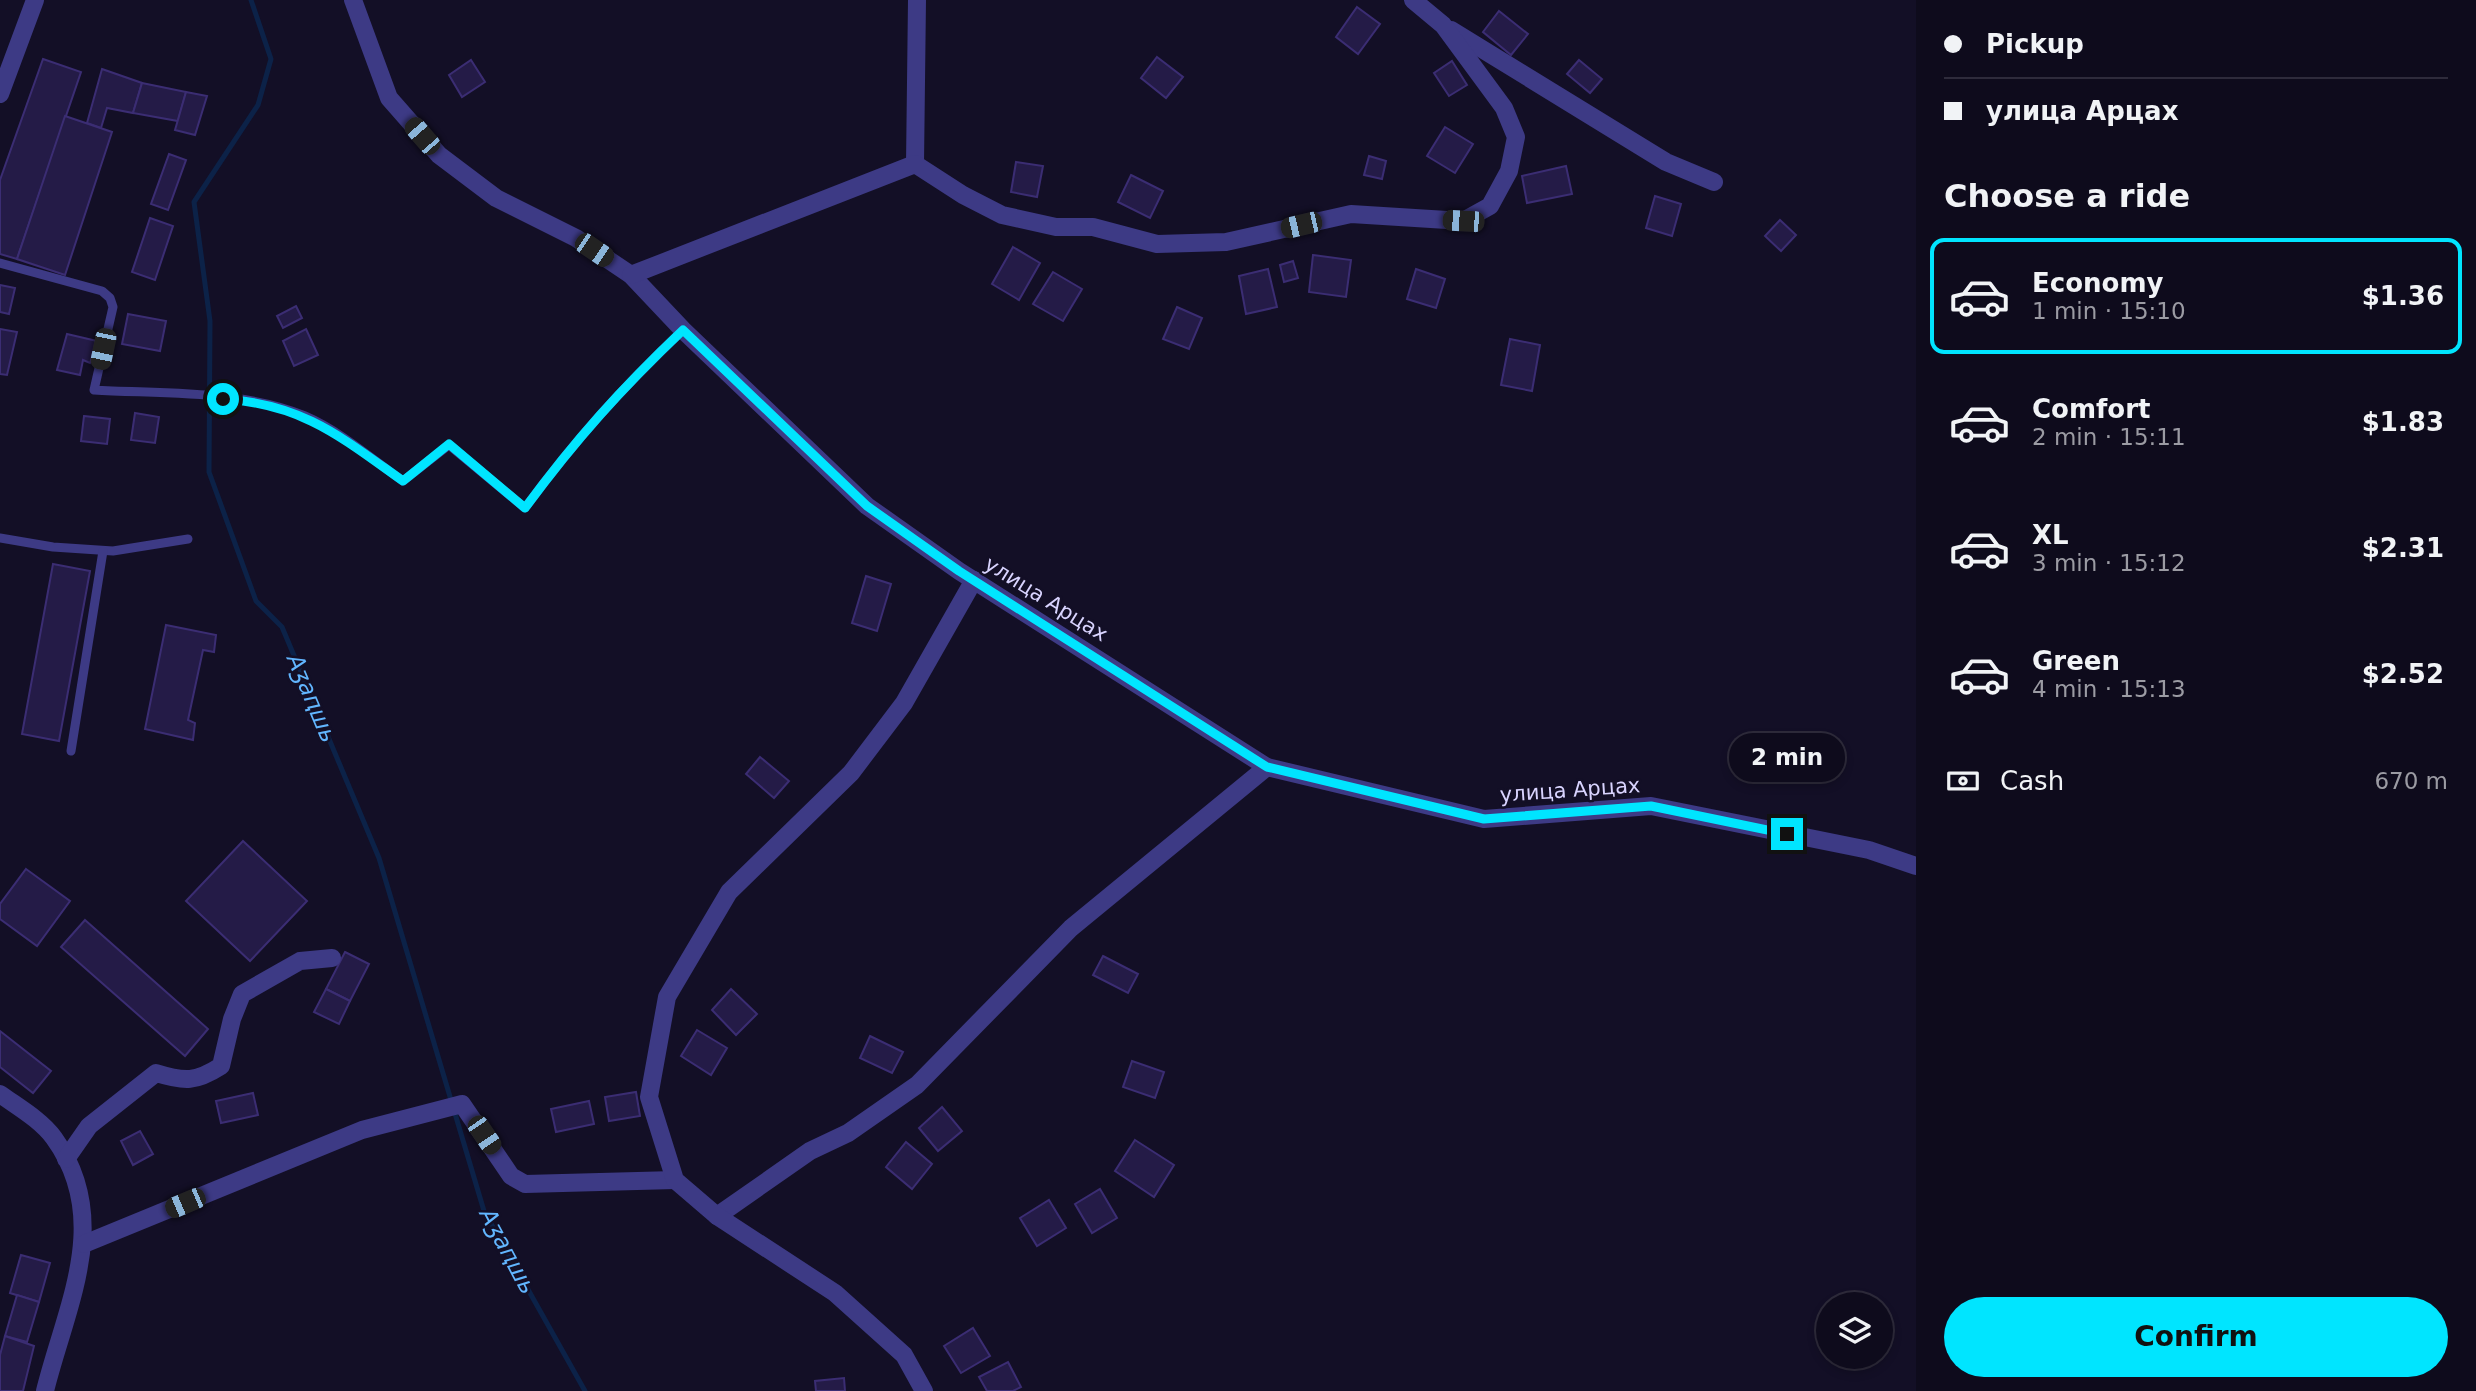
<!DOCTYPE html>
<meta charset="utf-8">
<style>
body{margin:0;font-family:"DejaVu Sans",sans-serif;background:#1c1929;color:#f1f3f6;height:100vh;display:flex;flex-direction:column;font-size:26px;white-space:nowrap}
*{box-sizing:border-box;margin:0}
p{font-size:23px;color:#9b9ba3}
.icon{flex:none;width:38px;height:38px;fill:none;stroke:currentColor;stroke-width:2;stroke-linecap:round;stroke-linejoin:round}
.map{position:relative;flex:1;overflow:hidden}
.side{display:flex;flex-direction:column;background:#0e0b1c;width:560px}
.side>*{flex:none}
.hud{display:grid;align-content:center;height:154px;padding:0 28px;background:#0e0b1c}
.buttons{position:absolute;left:1816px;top:1292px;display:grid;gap:14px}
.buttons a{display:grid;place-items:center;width:77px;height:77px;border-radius:50%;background:#0e0b1c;box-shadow:0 4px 10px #0003,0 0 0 2px #2e2b3b;font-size:35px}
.end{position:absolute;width:32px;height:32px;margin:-16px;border:9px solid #00e5ff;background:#111;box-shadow:0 0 0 4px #111}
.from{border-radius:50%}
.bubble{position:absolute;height:49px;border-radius:24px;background:#0e0b1c;box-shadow:0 4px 10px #0003,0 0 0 2px #2e2b3b;font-size:23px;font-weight:700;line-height:49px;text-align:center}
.car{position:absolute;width:21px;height:42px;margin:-21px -10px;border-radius:9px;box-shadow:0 0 5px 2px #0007;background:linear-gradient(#222 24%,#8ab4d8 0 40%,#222 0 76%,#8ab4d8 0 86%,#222 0)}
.hud b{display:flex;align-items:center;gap:24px;height:66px;font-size:26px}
.hud b+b{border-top:2px solid #2e2b3b}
.hud i{width:18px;height:18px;background:#f1f3f6}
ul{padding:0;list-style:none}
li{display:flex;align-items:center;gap:21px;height:116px;margin:0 14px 10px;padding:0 14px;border:4px solid transparent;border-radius:14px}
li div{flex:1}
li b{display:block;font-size:26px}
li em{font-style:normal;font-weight:700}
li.selected{border-color:#00e5ff}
li>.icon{width:63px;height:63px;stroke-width:1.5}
h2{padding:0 28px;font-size:32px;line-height:84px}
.pay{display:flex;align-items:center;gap:18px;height:77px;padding:0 28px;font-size:26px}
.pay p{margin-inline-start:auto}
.button{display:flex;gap:14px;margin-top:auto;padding:14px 28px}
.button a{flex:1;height:80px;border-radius:42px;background:#00e5ff;color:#111;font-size:28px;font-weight:700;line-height:80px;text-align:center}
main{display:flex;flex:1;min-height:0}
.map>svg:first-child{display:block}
</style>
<main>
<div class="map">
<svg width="1916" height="1391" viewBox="0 0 1916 1391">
<rect width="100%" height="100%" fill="#130f26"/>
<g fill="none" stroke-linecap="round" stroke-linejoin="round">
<path stroke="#0c2248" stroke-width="5" d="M251 0 271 59 258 105 194 202 210 321 209 472 256 601 282 627 379 858 484 1211 585 1391"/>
</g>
<g fill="#241b47" stroke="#3b2d73" stroke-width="2">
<path d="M1357 7 1380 24 1358 54 1336 37Z"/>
<path d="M1499 11 1528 34 1511 55 1483 32Z"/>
<path d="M1157 57 1183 77 1166 98 1141 78Z"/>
<path d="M43 59 81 72 17 259 0 254V180Z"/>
<path d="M471 60 485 82 462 97 449 75Z"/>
<path d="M1579 60 1602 79 1590 93 1567 74Z"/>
<path d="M1452 61 1467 85 1449 96 1434 73Z"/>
<path d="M102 69 142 83 133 113 107 108 101 128 87 123Z"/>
<path d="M142 83 186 92 178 121 133 113Z"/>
<path d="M186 92 207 96 195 135 175 130Z"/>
<path d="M65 116 112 132 65 275 17 259Z"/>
<path d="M1445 127 1473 144 1455 173 1427 156Z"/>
<path d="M169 154 186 160 168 210 151 204Z"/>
<path d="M1369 156 1386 161 1382 179 1364 175Z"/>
<path d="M1016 162 1043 166 1037 197 1011 192Z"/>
<path d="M1566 166 1572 194 1527 203 1522 176Z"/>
<path d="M1131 175 1163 191 1150 218 1118 202Z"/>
<path d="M1655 196 1681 204 1672 236 1646 228Z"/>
<path d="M150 218 173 226 155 280 132 272Z"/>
<path d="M1780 220 1796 235 1781 251 1765 236Z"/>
<path d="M1013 247 1040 263 1019 300 992 284Z"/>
<path d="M1313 255 1351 260 1346 297 1309 292Z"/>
<path d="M1293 261 1298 278 1284 282 1280 265Z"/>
<path d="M1268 269 1277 307 1246 314 1239 276Z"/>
<path d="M1416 269 1445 279 1436 308 1407 299Z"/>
<path d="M1053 272 1082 289 1063 321 1033 304Z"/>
<path d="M0 285 15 288 9 314 0 312Z"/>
<path d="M296 306 302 318 283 328 277 316Z"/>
<path d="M1177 307 1202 318 1189 349 1163 339Z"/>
<path d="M128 314 166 321 160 351 122 344Z"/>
<path d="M0 329 17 332 7 375 0 374Z"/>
<path d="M306 329 318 355 294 366 283 341Z"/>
<path d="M67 334 97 341 90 363 83 360 80 375 57 370Z"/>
<path d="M1510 339 1540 345 1532 391 1501 385Z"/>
<path d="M135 413 159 417 155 443 131 440Z"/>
<path d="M84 416 110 419 107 444 81 441Z"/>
<path d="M53 564 90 571 59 741 22 734Z"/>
<path d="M866 576 891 584 877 631 852 623Z"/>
<path d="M166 625 216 635 214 652 203 650 188 720 195 723 193 740 145 729Z"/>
<path d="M760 757 789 781 774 798 746 774Z"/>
<path d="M243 841 307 901 250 961 186 901Z"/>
<path d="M26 869 70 901 37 946 0 919V904Z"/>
<path d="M85 920 208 1029 185 1056 61 947Z"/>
<path d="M345 952 369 964 350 1001 326 989Z"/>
<path d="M1103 956 1138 974 1128 993 1093 975Z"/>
<path d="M326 989 350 1001 339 1024 314 1012Z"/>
<path d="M731 989 757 1014 736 1035 712 1010Z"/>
<path d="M697 1030 727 1048 711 1075 681 1056Z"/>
<path d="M0 1031 51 1071 33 1093 0 1067Z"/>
<path d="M870 1036 903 1052 892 1073 860 1058Z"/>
<path d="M1132 1061 1164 1072 1155 1098 1123 1087Z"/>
<path d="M636 1092 640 1116 609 1121 605 1097Z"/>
<path d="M253 1093 258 1115 221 1123 216 1101Z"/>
<path d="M589 1101 594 1124 556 1132 551 1109Z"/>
<path d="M942 1107 962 1131 938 1151 919 1128Z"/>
<path d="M140 1131 153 1154 133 1165 121 1141Z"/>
<path d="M1135 1140 1174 1165 1154 1197 1115 1171Z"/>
<path d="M906 1142 932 1164 912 1189 886 1167Z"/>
<path d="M1100 1189 1117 1218 1092 1233 1075 1204Z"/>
<path d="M1049 1200 1066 1228 1037 1246 1020 1218Z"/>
<path d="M21 1255 50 1263 39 1302 10 1293Z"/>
<path d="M17 1295 39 1302 27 1342 5 1336Z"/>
<path d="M973 1328 990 1356 961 1373 944 1346Z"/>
<path d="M5 1336 34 1346 23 1391H0V1355Z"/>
<path d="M1008 1362 1021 1387 1013 1391H987L979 1377Z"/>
<path d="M844 1378 845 1391H816L815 1381Z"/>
</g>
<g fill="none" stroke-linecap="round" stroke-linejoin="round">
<g stroke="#3d3a85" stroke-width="9">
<path d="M0 263 102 291 110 298 113 307 94 390C161 394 244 390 305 416 340 431 373 460 403 481L449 445 525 508C575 440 622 388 683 330"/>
<path d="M0 538 53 547 113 551 188 539"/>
<path d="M71 751 103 551"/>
</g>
<g stroke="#3d3a85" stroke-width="18">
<path d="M353 0 389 98 439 155 496 198 576 238 631 275 683 330 867 506 959 571 1267 767 1484 819 1651 806 1869 850 1916 866"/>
<path d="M1451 30 1666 162 1714 182"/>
<path d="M0 94 35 0"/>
<path d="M915 164 917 0"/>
<path d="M631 275 915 164 963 195 1002 215 1056 227H1093L1157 244 1226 242 1351 214 1463 221 1490 206 1509 171 1516 137 1504 108 1443 25 1413 0"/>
<path d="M0 1094C18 1107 41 1120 54 1138 113 1220 66 1306 45 1391"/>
<path d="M66 1159 89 1126 156 1073C185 1082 196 1082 221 1066L232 1019 242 994 300 961 332 958"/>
<path d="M717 1216 810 1151 848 1133 917 1085 1071 928 1267 767"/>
<path d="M84 1244 362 1130 462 1104 511 1176 525 1184 675 1180"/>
<path d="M924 1391 904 1355 835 1293 717 1216 675 1180 649 1097 667 997 729 892 851 773 904 703 974 580"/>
</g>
</g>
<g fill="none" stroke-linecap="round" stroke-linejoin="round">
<path stroke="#00e5ff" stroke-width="9" d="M223 399C303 404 341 437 403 481L449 444 525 508C576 439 621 389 683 330L867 506 959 571 1267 767 1484 819 1651 806 1787 834"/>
</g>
<g text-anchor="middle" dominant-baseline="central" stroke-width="5" stroke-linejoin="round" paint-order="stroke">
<g font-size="21" fill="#d9d4ff" stroke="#130f26">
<text transform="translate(1046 599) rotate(32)">улица Арцах</text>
<text transform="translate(1570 790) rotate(-4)">улица Арцах</text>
</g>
<g font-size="23" font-style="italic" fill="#62b6ff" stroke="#130f26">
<text transform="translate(312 698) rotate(67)">Аӡаԥшь</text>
<text transform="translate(508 1251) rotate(62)">Аӡаԥшь</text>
</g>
</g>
</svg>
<div class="buttons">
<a><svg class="icon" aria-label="layers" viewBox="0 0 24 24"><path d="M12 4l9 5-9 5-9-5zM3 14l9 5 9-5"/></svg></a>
</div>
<i class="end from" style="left:223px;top:399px"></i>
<i class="end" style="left:1787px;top:834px"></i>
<div class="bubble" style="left:1729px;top:733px;width:116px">2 min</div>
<i class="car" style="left:422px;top:136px;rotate:319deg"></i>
<i class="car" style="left:1463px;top:221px;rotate:273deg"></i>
<i class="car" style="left:1301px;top:225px;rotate:257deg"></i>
<i class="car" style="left:594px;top:250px;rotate:124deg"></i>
<i class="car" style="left:103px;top:349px;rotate:192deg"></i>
<i class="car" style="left:484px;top:1135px;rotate:146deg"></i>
<i class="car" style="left:185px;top:1203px;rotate:247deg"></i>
</div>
<section class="side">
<div class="hud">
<b><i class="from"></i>Pickup</b>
<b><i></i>улица Арцах</b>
</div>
<h2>Choose a ride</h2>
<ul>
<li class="selected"><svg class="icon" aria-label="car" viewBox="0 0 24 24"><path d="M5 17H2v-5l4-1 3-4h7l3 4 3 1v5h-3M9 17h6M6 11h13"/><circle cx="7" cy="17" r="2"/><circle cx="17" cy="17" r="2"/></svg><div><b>Economy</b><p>1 min · 15:10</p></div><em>$1.36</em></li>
<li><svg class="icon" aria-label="car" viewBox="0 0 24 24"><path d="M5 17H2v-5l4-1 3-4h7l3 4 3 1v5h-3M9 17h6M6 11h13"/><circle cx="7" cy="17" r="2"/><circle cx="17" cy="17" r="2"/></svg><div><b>Comfort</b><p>2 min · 15:11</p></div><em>$1.83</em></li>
<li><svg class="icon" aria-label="car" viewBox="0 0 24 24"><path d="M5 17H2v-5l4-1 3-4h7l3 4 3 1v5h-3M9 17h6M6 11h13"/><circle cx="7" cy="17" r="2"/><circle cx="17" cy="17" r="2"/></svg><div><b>XL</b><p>3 min · 15:12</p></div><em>$2.31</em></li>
<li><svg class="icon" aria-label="car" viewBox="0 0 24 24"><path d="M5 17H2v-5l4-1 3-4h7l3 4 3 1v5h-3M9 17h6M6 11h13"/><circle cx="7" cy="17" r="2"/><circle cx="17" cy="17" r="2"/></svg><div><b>Green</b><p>4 min · 15:13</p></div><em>$2.52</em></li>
</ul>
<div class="pay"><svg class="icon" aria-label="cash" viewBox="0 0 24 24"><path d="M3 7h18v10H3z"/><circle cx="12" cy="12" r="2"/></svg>Cash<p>670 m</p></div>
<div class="button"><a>Confirm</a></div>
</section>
</main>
